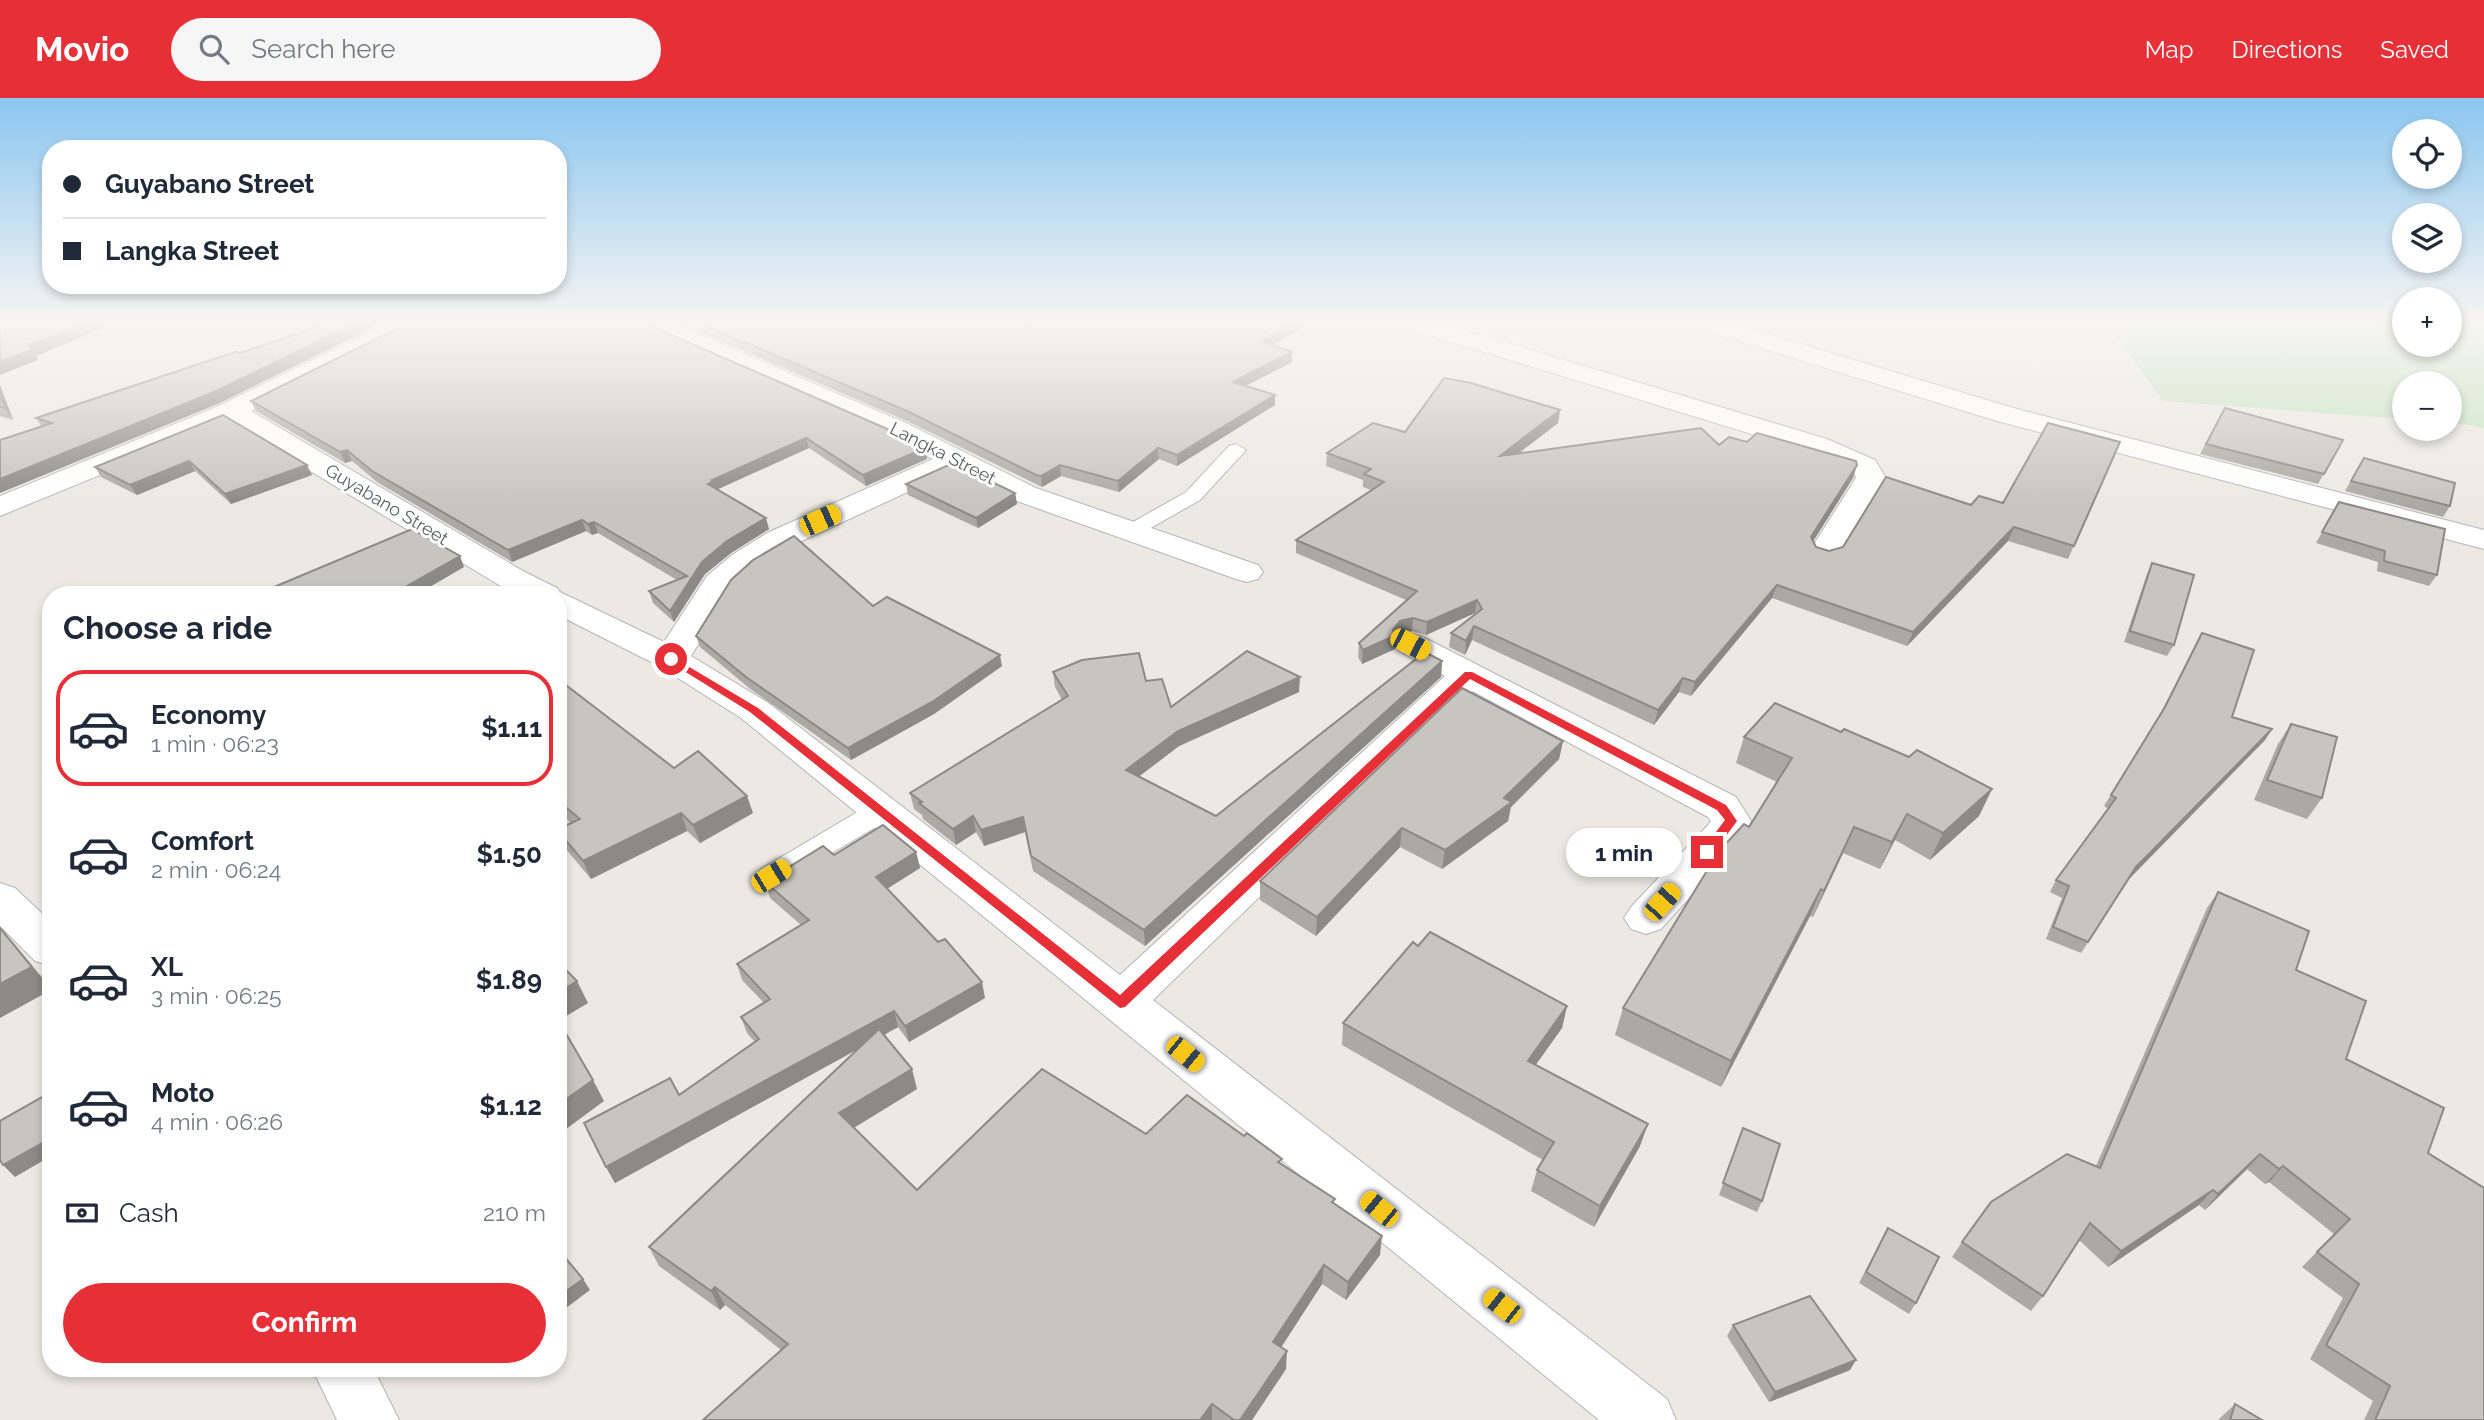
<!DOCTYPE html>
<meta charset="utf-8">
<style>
body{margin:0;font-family:Raleway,sans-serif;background:#f6f6f7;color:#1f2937;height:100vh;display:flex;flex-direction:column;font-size:26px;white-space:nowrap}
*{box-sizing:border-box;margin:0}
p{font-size:23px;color:#747a83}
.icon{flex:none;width:38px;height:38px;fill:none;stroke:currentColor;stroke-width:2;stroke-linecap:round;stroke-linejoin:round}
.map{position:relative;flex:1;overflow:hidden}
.side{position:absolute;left:42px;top:488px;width:525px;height:791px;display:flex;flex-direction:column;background:#fff;border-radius:28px;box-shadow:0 4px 10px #0003}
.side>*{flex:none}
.guide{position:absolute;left:42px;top:42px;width:525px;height:154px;border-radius:28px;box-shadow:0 4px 10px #0003;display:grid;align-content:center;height:154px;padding:0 21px;background:#fff}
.tools{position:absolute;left:2392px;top:21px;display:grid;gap:14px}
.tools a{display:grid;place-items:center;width:70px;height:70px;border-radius:50%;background:#fff;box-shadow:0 4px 10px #0003;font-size:35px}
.end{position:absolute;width:32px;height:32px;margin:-16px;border:9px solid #e62f36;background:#fff;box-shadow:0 0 0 4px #fff}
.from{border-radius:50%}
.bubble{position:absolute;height:49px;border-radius:24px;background:#fff;box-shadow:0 4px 10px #0003;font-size:23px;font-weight:700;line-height:49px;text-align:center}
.car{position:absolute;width:21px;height:42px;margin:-21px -10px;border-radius:9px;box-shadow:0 0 5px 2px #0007;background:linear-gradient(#f5c518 24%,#345 0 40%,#f5c518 0 76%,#345 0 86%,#f5c518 0)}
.guide b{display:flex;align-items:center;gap:24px;height:66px;font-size:26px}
.guide b+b{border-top:2px solid #e0e1e3}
.guide i{width:18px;height:18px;background:#1f2937}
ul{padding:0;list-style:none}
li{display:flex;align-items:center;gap:21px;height:116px;margin:0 14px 10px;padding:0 7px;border:4px solid transparent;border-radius:28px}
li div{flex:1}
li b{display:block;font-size:26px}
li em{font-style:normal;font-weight:700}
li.current{border-color:#e62f36}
li>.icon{width:63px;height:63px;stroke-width:1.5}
h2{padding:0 21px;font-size:32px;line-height:84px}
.pay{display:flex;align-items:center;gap:18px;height:77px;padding:0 21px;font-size:26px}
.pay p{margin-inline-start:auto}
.cta{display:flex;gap:14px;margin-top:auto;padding:14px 21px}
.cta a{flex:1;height:80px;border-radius:42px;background:#e62f36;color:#fff;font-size:28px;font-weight:700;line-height:80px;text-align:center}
header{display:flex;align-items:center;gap:42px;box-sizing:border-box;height:98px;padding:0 35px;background:#e62f36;color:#fff}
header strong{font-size:33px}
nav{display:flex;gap:38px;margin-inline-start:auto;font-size:24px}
.search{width:490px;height:63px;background:#f6f6f7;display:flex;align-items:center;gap:18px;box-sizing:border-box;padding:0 24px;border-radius:38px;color:#747a83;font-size:26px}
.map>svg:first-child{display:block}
</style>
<header>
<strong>Movio</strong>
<div class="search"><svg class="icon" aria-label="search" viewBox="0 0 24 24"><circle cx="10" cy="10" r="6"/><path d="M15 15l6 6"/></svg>Search here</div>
<nav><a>Map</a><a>Directions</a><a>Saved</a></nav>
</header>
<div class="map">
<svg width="2484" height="1322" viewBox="0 0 2484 1322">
<rect width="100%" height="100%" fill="#ede9e2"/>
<path fill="#c3e4be" d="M2105 222H2404V247H2450V222H2484V331L2473 327 2450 325V285H2404V321L2163 303Z"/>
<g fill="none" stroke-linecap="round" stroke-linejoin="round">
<defs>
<g id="lane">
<path d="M1236 346 1246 352 1200 402 1140 436H1126L1122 432 1126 428 1186 394 1229 348Z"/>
<path d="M881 704 891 706 895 713 891 720 781 785 771 788 761 785 757 778 761 771 871 706Z"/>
</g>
<g id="street">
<path d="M394 222H425L422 227 251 313 523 473 557 490 560 494 664 544 707 478 732 457 767 435 933 361 888 338 635 227 632 222H665L908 326 1036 390 1258 467 1263 474 1258 481 1247 484 1236 481 1014 402 955 372 789 449 754 471 732 491 691 558 767 604 1120 877 1445 578 1399 553 1394 546 1399 539 1411 536 1423 539 1736 699 1751 723 1737 747 1661 831 1646 836 1631 831 1624 820 1631 809 1708 727 1711 723 1708 719 1472 593 1153 902 1667 1301 1676 1322H1599L741 620 659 568 558 517V497H519L499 487 229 324 0 418V398L221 307Z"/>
<path d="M1393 222H1431L1827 341 1875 362 1886 380 1836 461 1825 464 1814 461 1809 454 1856 380 1853 373 1807 353 1396 227Z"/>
<path d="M1683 222H1721L2017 311 2484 432V451L1997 323 1686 227Z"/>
<path d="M0 785 15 790 51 824V868L35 863 0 828Z"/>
<path d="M312 1270H373L399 1322H337Z"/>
</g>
</defs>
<use href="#lane" stroke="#b2b5b9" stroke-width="2"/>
<use href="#street" stroke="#b2b5b9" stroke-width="2"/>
<use href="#lane" fill="#fff" fill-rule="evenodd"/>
<use href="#street" fill="#fff" fill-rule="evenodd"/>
</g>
<g fill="#aca9a4">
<path d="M414 222 925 350 927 361 866 388 809 350 718 391 769 431 731 455 705 476 674 524 653 505 649 493 677 482 598 435 592 437 586 433 512 464 377 384 352 363 345 365 256 313 251 303Z"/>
<path d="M672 222H1003L1025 229 1272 247 1292 264 1246 288 1275 297V307L1177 368 1159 361 1119 394 1061 378 1042 389 909 324Z"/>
<path d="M0 287 13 322 0 318Z"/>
<path d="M220 305 42 329 36 320Z"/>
<path d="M2225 310 2343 342 2318 386 2200 356Z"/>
<path d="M1560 312 1558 325 1518 356 1747 344 1857 367 1853 380 1813 443 1816 449 1829 453 1971 407 2003 405 2120 344 2068 461 2008 443 1907 548 1772 500 1691 598 1679 594 1654 627 1472 542 1465 557 1449 549 1451 535 1475 516V515L1426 537 1412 533 1398 536 1396 540 1395 551 1362 566 1358 559 1359 545 1406 502 1296 455V442L1371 392 1363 389V382L1326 368 1327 355 1405 334Z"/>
<path d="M223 317 312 377 231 406 195 373 137 397 101 379 95 369Z"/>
<path d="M2364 360 2450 408 2443 419 2345 393Z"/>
<path d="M906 386 1015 395 1017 406 978 430 908 397Z"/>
<path d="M2339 404 2437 477 2429 488 2377 473 2378 464 2316 445Z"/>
<path d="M2152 465 2174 547 2167 558 2124 544 2147 476Z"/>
<path d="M873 508 1002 568 934 616 851 662 749 590 700 549 696 538Z"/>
<path d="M2202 535 2232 619 2272 631 2265 642 2129 781 2081 855 2046 841 2062 800 2050 794 2056 782 2108 711 2104 708 2160 616Z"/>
<path d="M1442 563 1441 579 1145 848 1033 773 1025 734 984 748 976 734 956 747 923 721 922 717 914 711 910 695 1062 602 1055 589 1053 574 1146 583 1171 609 1299 594 1179 648 1139 678 1216 718Z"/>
<path d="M558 581 674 670 753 715 700 745 687 733 591 781 565 750 558 734V731L571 725 558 714Z"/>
<path d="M2291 626 2322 700 2307 721 2254 702 2278 646Z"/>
<path d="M1841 634 1909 659 1992 691 1979 718 1930 762 1895 742 1880 771 1843 755 1813 819 1810 818 1721 989 1615 937 1623 910 1749 729 1777 684 1736 665 1744 639Z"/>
<path d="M1563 643 1559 661 1511 709 1508 723 1442 771 1400 749 1316 838 1260 802V783Z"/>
<path d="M916 754 920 770 887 791 985 900 909 944 898 929 884 937 917 991 854 1030 917 1092 1146 1036 1282 1066 1334 1106 1380 1157 1346 1202 1322 1186 1281 1249 1286 1271 1252 1322H703L781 1252 725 1207 720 1212 659 1168 649 1149 857 951 615 1085 606 1069 679 997 755 944 747 935 741 919 764 905 742 882 737 866 801 827 770 800 765 784 834 757Z"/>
<path d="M2218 794 2296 872 2346 961 2428 1055 2484 1322H2364L2373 1303 2310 1261 2343 1200 2302 1169 2334 1136 2269 1084 2265 1086 2247 1071 2205 1112 2199 1107 2108 1169 2079 1142 2043 1198 2031 1213 1952 1159 1962 1144 2096 1068 2207 810Z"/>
<path d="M1418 848 1567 908 1562 930 1535 967 1640 1048 1594 1129 1531 1093 1537 1072 1543 1062 1342 947 1343 925Z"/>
<path d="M1743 1030 1762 1103 1757 1114 1719 1097Z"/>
<path d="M1888 1130 1916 1205 1909 1216 1859 1185Z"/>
<path d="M1733 1227 1850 1272 1769 1304 1727 1238Z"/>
<path d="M2235 1306 2262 1322H2218Z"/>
</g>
<g fill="#8c8986">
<path d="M91 222H121L37 258 38 262 0 277V264L30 247Z"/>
<path d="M363 222H388L220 305 0 395V381Z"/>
<path d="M1300 222H1317L1261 253V243Z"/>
<path d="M1292 254V264L1233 294V284Z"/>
<path d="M0 287 13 322 5 310 0 296Z"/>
<path d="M1275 297V307L1177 368V357Z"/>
<path d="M1560 312 1558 325 1498 371 1500 358Z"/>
<path d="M806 340 809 350 716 392 708 386 712 382Z"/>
<path d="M925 350 927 361 866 388 863 377Z"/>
<path d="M1158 350 1159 361 1119 394 1118 383Z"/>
<path d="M347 352 352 363 345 365 340 354Z"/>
<path d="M189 363 195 373 137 397 130 387Z"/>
<path d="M307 367 312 377 231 406 225 396Z"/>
<path d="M1060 367 1061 378 1042 389 1041 378Z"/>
<path d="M1857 367 1853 380 1807 453 1811 439Z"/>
<path d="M1015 395 1017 406 978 430 976 420Z"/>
<path d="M766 420 769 431 731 455 705 476 674 524 670 513 702 464 727 443Z"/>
<path d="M582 422 586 433 512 464 508 452Z"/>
<path d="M594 424 598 435 592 437 588 426Z"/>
<path d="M2014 429 2008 443 1907 548 1913 534Z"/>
<path d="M460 458 464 469 416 497H391Z"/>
<path d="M1777 487 1772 500 1691 598 1695 584Z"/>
<path d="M1477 502 1475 515 1426 537 1427 524Z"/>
<path d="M1413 520 1412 533 1398 536 1396 540 1395 551 1362 566 1363 552 1393 532 1400 523Z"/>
<path d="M1474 528 1472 542 1465 557 1466 543Z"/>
<path d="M1000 557 1002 568 934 616 851 662 848 650Z"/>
<path d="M1442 563 1441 579 1145 848 1144 832Z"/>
<path d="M1300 579 1299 594 1179 648 1128 687 1126 672 1178 633Z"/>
<path d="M1683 580 1679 594 1654 627 1658 612Z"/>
<path d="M2272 631 2265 642 2129 781 2081 855 2136 769Z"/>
<path d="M1563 643 1559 661 1511 709 1508 723 1442 771 1445 752 1504 700Z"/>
<path d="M1992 691 1979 718 1930 762 1943 735Z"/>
<path d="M747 698 753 715 700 745 693 727Z"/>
<path d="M681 715 687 733 591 781 583 763Z"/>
<path d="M1907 716 1895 742 1880 771 1892 744Z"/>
<path d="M973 718 976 734 956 747 953 731Z"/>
<path d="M1023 719 1025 734 984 748 981 732Z"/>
<path d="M1854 729 1843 755 1813 819 1824 793Z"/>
<path d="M1402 730 1400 749 1316 838 1317 819Z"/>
<path d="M916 754 920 770 880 795 876 779Z"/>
<path d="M1821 791 1810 818 1721 989 1731 963Z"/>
<path d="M0 830 51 890V892L0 920Z"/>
<path d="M577 883 588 905 558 923V895Z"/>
<path d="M982 884 985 900 909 944 905 928Z"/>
<path d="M1567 908 1562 930 1523 985 1528 963Z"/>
<path d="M894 913 898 929 615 1085 606 1069Z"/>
<path d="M912 971 917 991 845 1035 839 1015Z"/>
<path d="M593 982 604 1003 558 1037V1007Z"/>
<path d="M1648 1026 1640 1048 1594 1129 1600 1108Z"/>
<path d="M51 1040V1058L15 1079 3 1067Z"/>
<path d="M2260 1056 2247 1071 2205 1112 2218 1096Z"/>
<path d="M2283 1068 2269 1084 2265 1086 2279 1071Z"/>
<path d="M2213 1092 2199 1107 2108 1169 2121 1153Z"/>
<path d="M1382 1138 1380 1157 1346 1202 1348 1184Z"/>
<path d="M1324 1167 1322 1186 1273 1262V1244Z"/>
<path d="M583 1181 590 1192 558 1216V1199Z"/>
<path d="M715 1189 725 1207 720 1212 711 1193Z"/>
<path d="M1287 1253 1286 1271 1252 1322H1240Z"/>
<path d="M1856 1262 1850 1272 1769 1304 1775 1294Z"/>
<path d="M1212 1306V1322H1200Z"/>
</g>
<g fill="#c8c4bf" stroke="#8c8986" stroke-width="2">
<path d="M16 222H91L30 247 32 252 0 264V227Z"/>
<path d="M337 222H363L214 294 0 381V342L52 325 36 320 235 254 240 255Z"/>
<path d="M414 222H637L885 330 925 350 863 377 806 340 712 382 714 383 708 386 766 420 727 443 702 464 670 513 649 493 687 478 594 424 588 426 582 422 508 452 372 373 347 352 340 354 251 303Z"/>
<path d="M692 222H1003L1025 229 1047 222H1300L1261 243 1292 254 1233 284 1275 297 1177 357 1158 350 1118 383 1060 367 1041 378 1036 377 907 313Z"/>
<path d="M1444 280 1471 285 1560 312 1500 358 1701 330 1719 347 1729 339 1747 344 1757 335 1856 363 1857 367 1811 439 1816 449 1829 453 1843 449 1886 379 1971 407 1979 398 2003 405 2048 325 2120 344 2074 448 2014 429 1913 534 1777 487 1695 584 1683 580 1658 612 1474 528 1466 543 1451 535 1482 511 1477 502 1427 524 1413 520 1400 523 1393 532 1396 537 1363 552 1359 545 1417 493 1296 442 1384 384 1364 376 1371 371 1327 355 1373 325 1405 334Z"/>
<path d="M0 296 5 310 0 309Z"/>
<path d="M2225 310 2343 342 2324 376 2206 346Z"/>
<path d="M223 317 307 367 225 396 189 363 130 387 95 369Z"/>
<path d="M2364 360 2455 385 2450 408 2351 383Z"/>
<path d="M953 365 1015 395 976 420 906 386Z"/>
<path d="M2339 404 2445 431 2437 477 2384 463 2385 453 2322 434Z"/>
<path d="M412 431 460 458 391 497H255Z"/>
<path d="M794 438 873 508 887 499 1000 557 932 604 848 650 746 579 696 538 731 482 753 462Z"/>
<path d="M2152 465 2194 477 2174 547 2130 533Z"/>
<path d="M2202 535 2254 552 2232 619 2272 631 2136 769 2088 844 2053 829 2069 788 2056 782 2116 700 2111 697 2165 609Z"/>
<path d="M1247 553 1300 579 1178 633 1126 672 1216 718 1425 554 1442 563 1144 832 1031 758 1023 719 981 732 973 718 953 731 919 705 922 704 910 695 1068 598 1053 574 1082 562 1139 555 1146 583 1162 581 1171 609Z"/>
<path d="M558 581 674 670 698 653 747 698 693 727 681 715 583 763 558 733V731L580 721 558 703Z"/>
<path d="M1462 590 1563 643 1504 700 1512 704 1445 752 1402 730 1317 819 1260 783Z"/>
<path d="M1775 605 1841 634 1844 631 1909 659 1917 652 1992 691 1943 735 1907 716 1892 744 1854 729 1824 793 1821 791 1731 963 1623 910 1719 753 1744 726 1749 729 1792 660 1744 639Z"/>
<path d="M2291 626 2337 639 2322 700 2267 682Z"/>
<path d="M883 727 916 754 876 779 938 844 945 841 982 884 905 928 894 913 606 1069 584 1025 670 980 679 997 759 941 741 919 770 901 737 866 809 822 765 784 823 748 834 757Z"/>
<path d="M2218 794 2309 833 2296 872 2366 903 2346 961 2444 1010 2428 1055 2484 1090V1322H2375L2390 1288 2326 1247 2359 1186 2317 1154 2350 1121 2283 1068 2279 1071 2260 1056 2218 1096 2213 1092 2121 1153 2090 1125 2043 1198 1962 1144 1991 1104 2067 1056 2100 1070Z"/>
<path d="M0 830 32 869 0 886Z"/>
<path d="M1430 834 1567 908 1528 963 1648 1026 1600 1108 1537 1072 1554 1044 1343 925 1413 844 1418 848Z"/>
<path d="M558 864 577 883 558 895Z"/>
<path d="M558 922 593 982 558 1007Z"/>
<path d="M879 931 912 971 839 1015 917 1092 1042 971 1146 1036 1187 997 1244 1038 1247 1035 1282 1061 1278 1064 1335 1101 1332 1104 1382 1138 1348 1184 1324 1167 1273 1244 1287 1253 1240 1322H1234L1212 1306 1200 1322H703L788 1246 715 1189 711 1193 649 1149Z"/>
<path d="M51 994V1040L3 1067 0 1062V1023Z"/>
<path d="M1743 1030 1780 1046 1762 1103 1723 1085Z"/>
<path d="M1888 1130 1939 1159 1916 1205 1866 1174Z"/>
<path d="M558 1151 583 1181 558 1199Z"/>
<path d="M1810 1198 1856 1262 1775 1294 1733 1227Z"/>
<path d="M2235 1306 2262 1322H2230Z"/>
</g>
<linearGradient id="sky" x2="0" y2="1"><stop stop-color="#8bc6f0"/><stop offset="0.55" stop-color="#f7f5f2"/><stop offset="1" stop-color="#f7f5f2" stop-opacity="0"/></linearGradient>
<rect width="2484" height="407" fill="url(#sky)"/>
<path fill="#e62f36" d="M671 558 758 610 1120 897 1465 574H1472L1726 707 1737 723 1712 757H1703V751L1725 722 1717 712 1470 581 1125 909 1120 910 750 614 668 563 666 561Z"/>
<g text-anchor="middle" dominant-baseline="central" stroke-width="6" stroke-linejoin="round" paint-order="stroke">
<g font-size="18" fill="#5a5f62" stroke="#fff">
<text transform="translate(943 355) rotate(27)">Langka Street</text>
<text transform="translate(387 406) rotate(31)">Guyabano Street</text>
</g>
</g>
</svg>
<div class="tools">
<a><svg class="icon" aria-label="locate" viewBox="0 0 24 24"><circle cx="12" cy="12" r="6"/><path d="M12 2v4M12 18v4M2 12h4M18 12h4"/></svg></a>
<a><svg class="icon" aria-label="layers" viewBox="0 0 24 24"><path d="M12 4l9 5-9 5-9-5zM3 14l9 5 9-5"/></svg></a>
<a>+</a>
<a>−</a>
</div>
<i class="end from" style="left:671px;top:561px"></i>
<i class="end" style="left:1707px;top:754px"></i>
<div class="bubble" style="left:1566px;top:730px;width:116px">1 min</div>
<i class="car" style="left:820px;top:422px;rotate:66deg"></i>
<i class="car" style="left:1410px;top:546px;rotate:117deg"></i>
<i class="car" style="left:771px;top:778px;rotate:59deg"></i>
<i class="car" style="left:1662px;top:804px;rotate:42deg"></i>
<i class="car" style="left:1185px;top:956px;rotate:129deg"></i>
<i class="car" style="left:1379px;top:1111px;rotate:309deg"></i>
<i class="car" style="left:1502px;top:1208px;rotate:308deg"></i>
<div class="guide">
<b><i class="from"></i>Guyabano Street</b>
<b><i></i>Langka Street</b>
</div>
<section class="side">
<h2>Choose a ride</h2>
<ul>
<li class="current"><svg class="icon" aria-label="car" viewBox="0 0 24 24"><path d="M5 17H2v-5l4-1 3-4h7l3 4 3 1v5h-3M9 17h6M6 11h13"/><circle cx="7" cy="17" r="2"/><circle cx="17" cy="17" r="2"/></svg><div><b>Economy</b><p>1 min · 06:23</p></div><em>$1.11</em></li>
<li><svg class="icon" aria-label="car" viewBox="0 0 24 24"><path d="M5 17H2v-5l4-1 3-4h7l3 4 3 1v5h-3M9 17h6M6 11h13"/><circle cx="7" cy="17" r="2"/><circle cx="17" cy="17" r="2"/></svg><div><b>Comfort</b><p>2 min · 06:24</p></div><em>$1.50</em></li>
<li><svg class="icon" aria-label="car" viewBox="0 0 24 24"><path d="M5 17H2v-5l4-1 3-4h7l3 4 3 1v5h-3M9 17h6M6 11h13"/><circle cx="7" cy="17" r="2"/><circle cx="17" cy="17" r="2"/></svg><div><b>XL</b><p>3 min · 06:25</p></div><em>$1.89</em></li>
<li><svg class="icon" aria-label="car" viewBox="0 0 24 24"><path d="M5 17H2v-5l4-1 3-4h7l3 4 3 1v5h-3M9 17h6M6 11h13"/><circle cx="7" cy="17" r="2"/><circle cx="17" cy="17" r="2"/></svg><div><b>Moto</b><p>4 min · 06:26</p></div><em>$1.12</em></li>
</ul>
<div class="pay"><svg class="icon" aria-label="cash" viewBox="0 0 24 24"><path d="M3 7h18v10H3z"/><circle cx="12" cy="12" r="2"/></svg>Cash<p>210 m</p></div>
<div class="cta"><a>Confirm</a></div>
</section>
</div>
